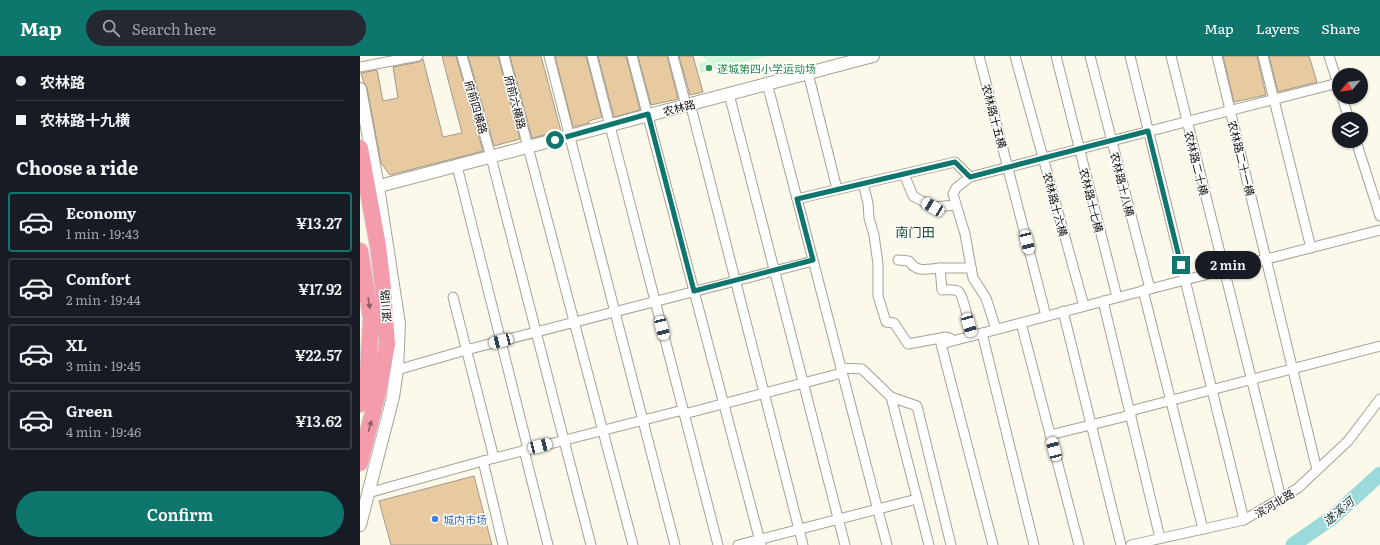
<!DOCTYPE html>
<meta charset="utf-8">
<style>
body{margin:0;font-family:Literata,"Noto Sans SC",serif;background:#242831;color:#f1f3f6;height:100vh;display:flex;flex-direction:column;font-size:15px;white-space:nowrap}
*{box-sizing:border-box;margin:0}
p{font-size:13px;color:#9ea1a6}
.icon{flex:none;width:22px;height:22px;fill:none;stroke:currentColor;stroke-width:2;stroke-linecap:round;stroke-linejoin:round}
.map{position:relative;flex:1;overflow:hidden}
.details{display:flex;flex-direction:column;background:#171b24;width:360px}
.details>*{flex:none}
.hud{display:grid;align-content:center;height:88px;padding:0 16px;background:#171b24}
.needle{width:26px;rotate:242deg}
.controls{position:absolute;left:972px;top:12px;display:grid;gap:8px}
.controls a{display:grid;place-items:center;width:36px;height:36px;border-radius:50%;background:#171b24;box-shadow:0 1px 3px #0004;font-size:20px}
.end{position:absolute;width:18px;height:18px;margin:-9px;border:5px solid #0f766e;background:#fff;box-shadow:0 0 0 2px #fff}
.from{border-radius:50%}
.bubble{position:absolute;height:28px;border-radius:14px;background:#171b24;box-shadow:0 1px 3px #0004;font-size:13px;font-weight:600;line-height:28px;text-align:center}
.car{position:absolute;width:12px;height:24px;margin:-12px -6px;border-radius:5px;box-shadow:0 0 3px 1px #0007;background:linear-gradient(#fff 24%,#345 0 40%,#fff 0 76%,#345 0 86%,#fff 0)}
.hud b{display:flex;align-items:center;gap:14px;height:38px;font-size:15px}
.hud b+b{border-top:1px solid #363941}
.hud i{width:10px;height:10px;background:#f1f3f6}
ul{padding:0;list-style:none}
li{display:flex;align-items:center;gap:12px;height:60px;margin:0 8px 6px;padding:0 8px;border:2px solid #363941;border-radius:4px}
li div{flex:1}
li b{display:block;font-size:15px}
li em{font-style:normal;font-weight:600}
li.current{border-color:#0f766e}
li>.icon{width:36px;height:36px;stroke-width:1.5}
h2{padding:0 16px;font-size:18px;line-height:48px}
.cta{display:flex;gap:8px;margin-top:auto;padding:8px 16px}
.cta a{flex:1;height:46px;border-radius:24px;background:#0f766e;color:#fff;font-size:16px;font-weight:600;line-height:46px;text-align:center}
header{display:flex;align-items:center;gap:24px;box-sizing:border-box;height:56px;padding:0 20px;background:#0f766e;color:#fff}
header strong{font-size:19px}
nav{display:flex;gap:22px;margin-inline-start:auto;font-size:14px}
.search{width:280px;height:36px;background:#242831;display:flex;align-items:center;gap:10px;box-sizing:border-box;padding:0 14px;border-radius:22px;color:#9ea1a6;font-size:15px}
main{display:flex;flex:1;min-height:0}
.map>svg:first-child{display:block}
</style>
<header>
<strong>Map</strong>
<div class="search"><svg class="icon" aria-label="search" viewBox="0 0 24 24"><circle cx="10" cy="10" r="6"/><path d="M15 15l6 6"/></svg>Search here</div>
<nav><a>Map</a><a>Layers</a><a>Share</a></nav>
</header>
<main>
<section class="details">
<div class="hud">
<b><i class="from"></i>农林路</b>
<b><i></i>农林路十九横</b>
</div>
<h2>Choose a ride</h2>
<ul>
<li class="current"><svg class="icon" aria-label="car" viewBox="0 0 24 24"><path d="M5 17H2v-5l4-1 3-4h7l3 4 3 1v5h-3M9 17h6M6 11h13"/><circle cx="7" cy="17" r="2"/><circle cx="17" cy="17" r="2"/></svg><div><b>Economy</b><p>1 min · 19:43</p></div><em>¥13.27</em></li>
<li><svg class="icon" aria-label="car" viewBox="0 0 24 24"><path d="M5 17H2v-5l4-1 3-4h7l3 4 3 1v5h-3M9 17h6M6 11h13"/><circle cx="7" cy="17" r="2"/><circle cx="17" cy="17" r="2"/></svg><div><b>Comfort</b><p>2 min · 19:44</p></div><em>¥17.92</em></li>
<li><svg class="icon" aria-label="car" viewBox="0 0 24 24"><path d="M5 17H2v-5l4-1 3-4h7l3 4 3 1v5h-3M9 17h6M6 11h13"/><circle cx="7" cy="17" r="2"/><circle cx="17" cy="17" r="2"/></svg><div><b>XL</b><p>3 min · 19:45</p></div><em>¥22.57</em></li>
<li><svg class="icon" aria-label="car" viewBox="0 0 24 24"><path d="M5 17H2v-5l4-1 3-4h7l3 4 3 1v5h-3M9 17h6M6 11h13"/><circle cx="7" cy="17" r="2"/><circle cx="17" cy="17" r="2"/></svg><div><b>Green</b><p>4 min · 19:46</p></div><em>¥13.62</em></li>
</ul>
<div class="cta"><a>Confirm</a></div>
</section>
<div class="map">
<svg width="1020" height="489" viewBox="0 0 1020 489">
<rect width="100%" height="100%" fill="#fcf9ea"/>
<path fill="#d1f6dc" d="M342 0H408L340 17 338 7 348 5Z"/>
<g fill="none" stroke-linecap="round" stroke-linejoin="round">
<path stroke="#9adada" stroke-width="15" d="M933 489 973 461 1020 418"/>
</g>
<g fill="#e8caa0" stroke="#a2998d">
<path d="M82 0H96L123 95 30 119 21 107 7 32 4 27 1 17 17 14 23 45 38 42 33 11 59 6 63 3 83 81 102 77Z"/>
<path d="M108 0H138L160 83 134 90Z"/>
<path d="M150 0H181L201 75 172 82Z"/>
<path d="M195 0H226L242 61 229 65V67L213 71Z"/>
<path d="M238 0H266L280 54 254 61Z"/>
<path d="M278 0H307L318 43 291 49Z"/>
<path d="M319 0H333L343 36 330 39Z"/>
<path d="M863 0H897L906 39 874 46Z"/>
<path d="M909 0H949L957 26 918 36Z"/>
<path d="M114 420 132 489H31L19 445Z"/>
</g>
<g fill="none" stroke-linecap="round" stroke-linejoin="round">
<defs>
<g id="street">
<path d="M102 0 131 101 231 489"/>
<path d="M144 0 273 489"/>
<path d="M189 0 315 489"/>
<path d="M232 0 358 489"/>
<path d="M272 0 401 489"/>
<path d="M313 0 326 49"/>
<path d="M619 0 686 260"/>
<path d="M655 0 724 250"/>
<path d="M696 0 757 241"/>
<path d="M730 0 790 233"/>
<path d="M770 0 884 464"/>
<path d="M811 0 921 442"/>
<path d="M857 0 957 414"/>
<path d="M903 0 951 192"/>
<path d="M969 0 979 31"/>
<path d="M0 11 58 0"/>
<path d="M448 17 477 133"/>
<path d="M407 27 527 489"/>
<path d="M369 38 485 489"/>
<path d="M982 41 989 63"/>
<path d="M330 47 443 489"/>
<path d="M996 85 1020 160"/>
<path d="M97 110 168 393"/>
<path d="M544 118 553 140 573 151 596 149"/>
<path d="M610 121 596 132 593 138 605 178 613 222 626 242 636 273"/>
<path d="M503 127 508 147 509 162 514 179 518 208V240L526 266 534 267 548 288 586 281 590 282"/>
<path d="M437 143 595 106 610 121 978 27"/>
<path d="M538 204 549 205C556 217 568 213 580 212"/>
<path d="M611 212H580L582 234C587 234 593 233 598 235 604 239 609 271 612 280"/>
<path d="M783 234 843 473"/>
<path d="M93 241 134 402"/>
<path d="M743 245 800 482"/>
<path d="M703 255 761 489"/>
<path d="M661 267 719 489"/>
<path d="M622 277 674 489"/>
<path d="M481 312 502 313 531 341 557 350 591 489"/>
<path d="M37 314 106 294 453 205"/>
<path d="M531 341 569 489"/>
<path d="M770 355 1020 290"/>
<path d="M324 358 482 317"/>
<path d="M690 379 771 359"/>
<path d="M164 394 188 489"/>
<path d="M123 405 143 489"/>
<path d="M8 437 123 405 323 354"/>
<path d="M378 489 557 443"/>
<path d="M633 489 581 288 790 233 1020 174"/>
<path d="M771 489 884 464 938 432 988 385 1020 343"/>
</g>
<g id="secondary">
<path d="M0 33 18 131 39 268 37 314 33 341 0 469"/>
<path d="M8 133 513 0"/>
</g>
<g id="highway">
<path d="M0 92 18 190 23 232 27 288 19 332 0 407"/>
<path d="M0 195 11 262 8 314 0 348"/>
</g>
</defs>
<use href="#street" stroke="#a4a293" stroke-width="11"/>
<use href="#secondary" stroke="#a4a293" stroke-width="14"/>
<use href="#highway" stroke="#d9d9d8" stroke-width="18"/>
<use href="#street" stroke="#fff" stroke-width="9"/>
<use href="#secondary" stroke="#fff" stroke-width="12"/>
<use href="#highway" stroke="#f49cac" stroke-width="16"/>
</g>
<defs><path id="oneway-solid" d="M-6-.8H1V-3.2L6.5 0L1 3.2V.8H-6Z"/></defs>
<g fill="#8e5d64">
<use href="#oneway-solid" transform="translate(9 247) rotate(80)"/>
<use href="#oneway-solid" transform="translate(10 370) rotate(-75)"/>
</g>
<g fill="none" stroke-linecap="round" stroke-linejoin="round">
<path stroke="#0f766e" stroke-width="5" d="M195 84 288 58 334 235 453 204 437 143 595 106 610 121 788 75 821 209"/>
</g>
<circle fill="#2e9e5b" stroke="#fff" stroke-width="1.5" cx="349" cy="12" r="4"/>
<circle fill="#3f7fe0" stroke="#fff" stroke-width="1.5" cx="75" cy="463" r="4"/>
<g text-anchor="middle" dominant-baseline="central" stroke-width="3" stroke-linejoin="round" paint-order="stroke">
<g font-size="11" fill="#27864d" stroke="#fff" text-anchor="start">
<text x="357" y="12">遂城第四小学运动场</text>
</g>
<g font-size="11" fill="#11100b" stroke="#fff">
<text transform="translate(156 46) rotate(76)">府前六横路</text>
<text transform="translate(117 51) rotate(74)">府前四横路</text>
<text transform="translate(319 51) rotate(-15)">农林路</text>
<text transform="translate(635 60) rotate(75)">农林路十五横</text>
<text transform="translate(882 102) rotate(76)">农林路二十一横</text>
<text transform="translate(837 107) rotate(76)">农林路二十横</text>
<text transform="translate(763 128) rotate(76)">农林路十八横</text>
<text transform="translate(732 144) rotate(76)">农林路十七横</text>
<text transform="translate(696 148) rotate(75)">农林路十六横</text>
<text transform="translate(25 250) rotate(-94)">湛川路</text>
<text transform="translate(914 447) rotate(-31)">滨河北路</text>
</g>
<g font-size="11" fill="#366cbe" stroke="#fff" text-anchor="start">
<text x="83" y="463">城内市场</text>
</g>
<g font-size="12" font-style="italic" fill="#133334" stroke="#fff">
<text transform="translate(978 455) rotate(-40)">遂溪河</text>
</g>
<g font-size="13" fill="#14412d" stroke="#fff">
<text x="555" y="175">南门田</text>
</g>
</g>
</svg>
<div class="controls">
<a><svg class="needle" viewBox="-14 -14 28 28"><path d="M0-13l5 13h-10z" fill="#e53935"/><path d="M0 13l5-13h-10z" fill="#9ea1a6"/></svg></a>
<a><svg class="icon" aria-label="layers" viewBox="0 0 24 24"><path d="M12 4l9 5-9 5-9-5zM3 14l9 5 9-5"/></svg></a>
</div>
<i class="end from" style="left:195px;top:84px"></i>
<i class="end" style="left:821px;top:209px"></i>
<div class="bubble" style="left:835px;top:195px;width:66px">2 min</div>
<i class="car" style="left:573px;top:151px;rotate:301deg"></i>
<i class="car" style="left:667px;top:186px;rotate:166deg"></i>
<i class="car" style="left:609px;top:269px;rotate:164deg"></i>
<i class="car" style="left:302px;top:272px;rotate:166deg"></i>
<i class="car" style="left:141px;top:285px;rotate:255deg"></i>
<i class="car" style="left:180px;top:390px;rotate:76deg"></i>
<i class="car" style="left:694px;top:393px;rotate:345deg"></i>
</div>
</main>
